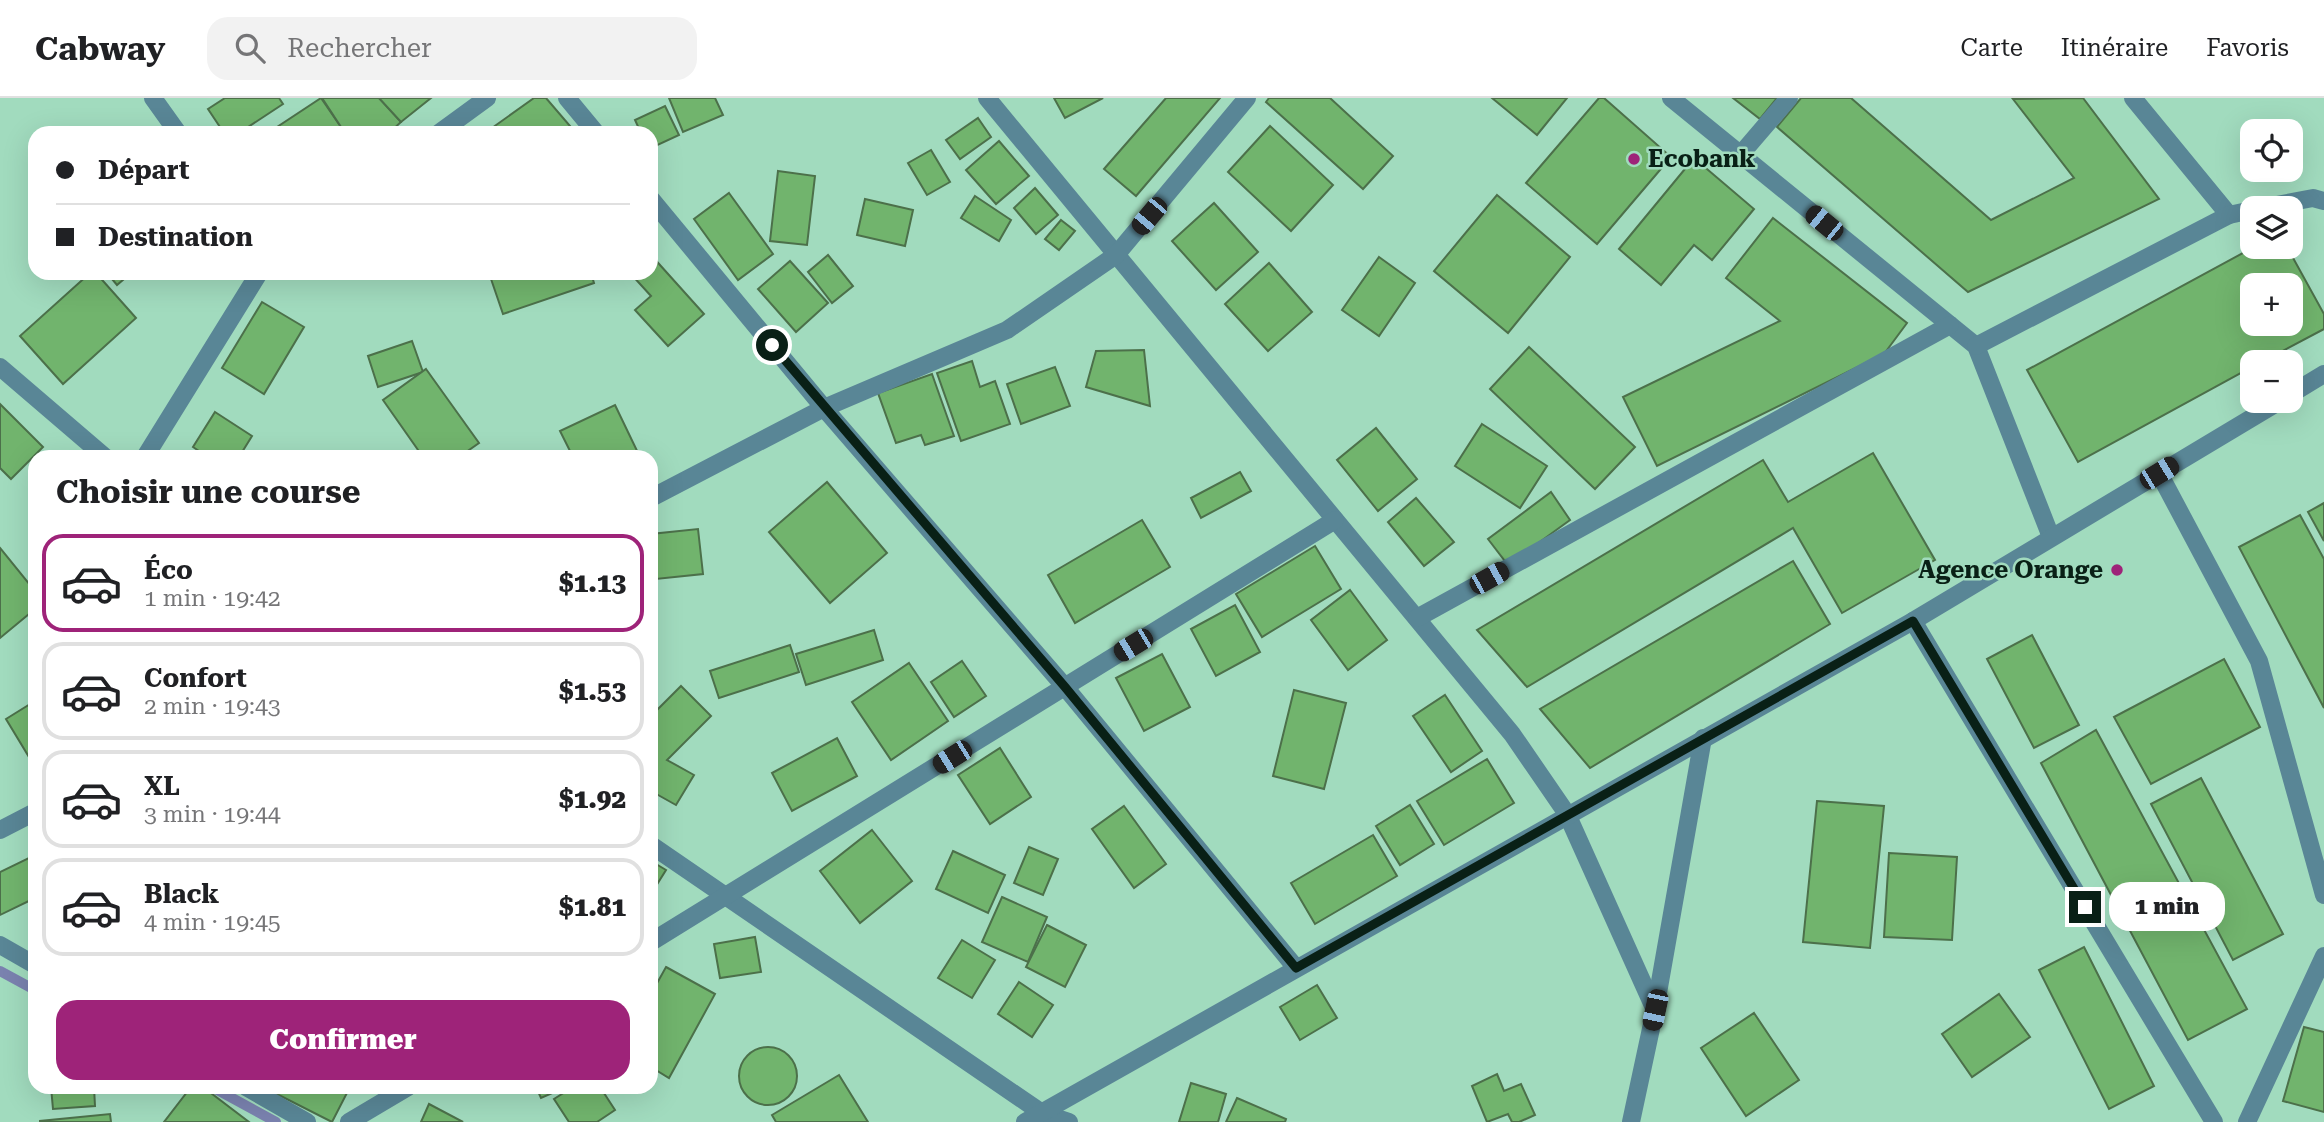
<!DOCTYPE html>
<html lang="fr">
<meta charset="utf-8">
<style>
body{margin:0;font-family:"Roboto Serif",serif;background:#f2f2f2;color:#202124;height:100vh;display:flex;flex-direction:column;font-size:26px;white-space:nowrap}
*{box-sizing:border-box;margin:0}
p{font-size:23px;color:#757577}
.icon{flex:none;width:38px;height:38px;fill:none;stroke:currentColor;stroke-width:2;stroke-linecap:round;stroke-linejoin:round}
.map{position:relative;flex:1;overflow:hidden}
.side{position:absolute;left:28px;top:352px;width:630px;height:644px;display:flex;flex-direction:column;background:#fff;border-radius:21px;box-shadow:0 7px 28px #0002}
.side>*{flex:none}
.banner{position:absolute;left:28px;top:28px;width:630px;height:154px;border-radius:21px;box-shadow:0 7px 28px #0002;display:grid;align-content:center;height:154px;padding:0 28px;background:#fff}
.fabs{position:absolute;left:2240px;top:21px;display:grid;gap:14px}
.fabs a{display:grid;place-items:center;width:63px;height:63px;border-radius:14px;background:#fff;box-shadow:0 7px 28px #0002;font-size:35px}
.end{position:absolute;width:32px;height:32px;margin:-16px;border:9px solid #092016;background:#fff;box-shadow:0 0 0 4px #fff}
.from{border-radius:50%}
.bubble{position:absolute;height:49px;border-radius:21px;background:#fff;box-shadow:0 7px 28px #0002;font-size:23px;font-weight:800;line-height:49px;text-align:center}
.car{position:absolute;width:21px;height:42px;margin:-21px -10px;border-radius:9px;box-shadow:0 0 5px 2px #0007;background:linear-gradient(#222 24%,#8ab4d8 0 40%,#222 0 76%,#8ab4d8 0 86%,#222 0)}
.banner b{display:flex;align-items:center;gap:24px;height:66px;font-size:26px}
.banner b+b{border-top:2px solid #e0e0e0}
.banner i{width:18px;height:18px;background:#202124}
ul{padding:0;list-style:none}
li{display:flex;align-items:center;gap:21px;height:98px;margin:0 14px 10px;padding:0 14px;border:4px solid #e0e0e0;border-radius:21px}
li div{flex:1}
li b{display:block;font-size:26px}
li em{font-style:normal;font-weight:800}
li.active{border-color:#9e2379}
li>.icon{width:63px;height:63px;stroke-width:1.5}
h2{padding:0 28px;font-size:32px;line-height:84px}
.button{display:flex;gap:14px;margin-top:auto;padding:14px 28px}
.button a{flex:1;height:80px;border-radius:21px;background:#9e2379;color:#fff;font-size:28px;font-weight:800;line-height:80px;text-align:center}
header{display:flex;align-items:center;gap:42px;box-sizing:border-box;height:98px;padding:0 35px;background:#fff;border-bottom:2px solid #e0e0e0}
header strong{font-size:33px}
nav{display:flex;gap:38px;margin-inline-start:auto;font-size:24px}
.search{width:490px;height:63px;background:#f2f2f2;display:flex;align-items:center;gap:18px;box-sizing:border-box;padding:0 24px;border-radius:21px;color:#757577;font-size:26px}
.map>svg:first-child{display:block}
</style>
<header>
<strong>Cabway</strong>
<div class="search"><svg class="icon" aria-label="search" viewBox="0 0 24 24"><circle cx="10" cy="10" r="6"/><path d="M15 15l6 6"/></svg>Rechercher</div>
<nav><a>Carte</a><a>Itinéraire</a><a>Favoris</a></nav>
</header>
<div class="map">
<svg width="2324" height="1024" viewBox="0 0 2324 1024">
<rect width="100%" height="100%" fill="#a1dbbe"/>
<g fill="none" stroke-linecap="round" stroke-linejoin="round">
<g stroke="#7a82af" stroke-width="10">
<path d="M0 873 35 892"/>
<path d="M212 989 276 1024"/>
</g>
</g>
<g fill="#71b46d" stroke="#4c704a" stroke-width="2" fill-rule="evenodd">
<path d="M225 0H279L283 6 239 35H224L208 11Z"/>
<path d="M321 0 345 35H268Z"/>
<path d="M322 0H379L401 24 389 35H345Z"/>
<path d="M379 0H431L401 24Z"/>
<path d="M534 0H546L576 35H485Z"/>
<path d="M669 0H715L723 17 683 34Z"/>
<path d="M1054 0H1103L1065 20Z"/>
<path d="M1166 0H1220L1136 98 1104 71Z"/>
<path d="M1269 0H1330L1393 58 1363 91 1266 4Z"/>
<path d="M1492 0H1567L1537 37Z"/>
<path d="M1599 0H1604L1671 59 1597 146 1526 85Z"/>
<path d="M1733 0H1777L1760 21Z"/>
<path d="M1801 0H1851L1991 122 2074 80 2013 1 2083 0 2159 101 1968 194 1777 29Z"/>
<path d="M665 8 679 37 651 50V35H641L635 22Z"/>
<path d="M978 20 991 39 960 61 946 42Z"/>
<path d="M1270 28 1333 87 1291 133 1228 74Z"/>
<path d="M999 43 1029 78 996 106 966 72Z"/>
<path d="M931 52 950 84 927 97 908 65Z"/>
<path d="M1694 60 1754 111 1712 162 1694 147 1661 187 1619 151Z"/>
<path d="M778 73 815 78 807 147 770 143Z"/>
<path d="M1035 90 1058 117 1036 136 1014 110Z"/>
<path d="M729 95 773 156 738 182 694 121Z"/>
<path d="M1497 97 1570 159 1508 235 1434 173Z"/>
<path d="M975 98 1011 122 999 143 961 120Z"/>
<path d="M865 101 913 112 905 148 857 137Z"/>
<path d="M1214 105 1258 154 1216 192 1172 143Z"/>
<path d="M1773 120 1907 225 1884 256 1657 368 1623 299 1780 223 1726 180Z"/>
<path d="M1061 122 1075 133 1059 152 1045 141Z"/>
<path d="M2254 149H2287L2324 216V231L2262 264H2252V269L2078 364 2027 272ZM2252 187H2291V226H2252Z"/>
<path d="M651 157 704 216 668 248 635 212 651 198 630 175H651Z"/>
<path d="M828 157 853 188 832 205 808 174Z"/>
<path d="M1379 159 1415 185 1379 238 1342 212Z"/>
<path d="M790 163 828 205 796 234 758 191Z"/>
<path d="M1269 165 1312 214 1268 253 1225 206Z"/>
<path d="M90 175H96L136 220 63 286 20 238Z"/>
<path d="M107 175H131L117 187Z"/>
<path d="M510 175H591L594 185 503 216 491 181Z"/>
<path d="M262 204 304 229 264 296 222 270Z"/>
<path d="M412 243 423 274 378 289 368 258Z"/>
<path d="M1529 249 1635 349 1595 391 1490 291Z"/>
<path d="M1144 252 1150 308 1086 289 1096 253Z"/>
<path d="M972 263 980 289 995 283 1010 326 961 343 937 275Z"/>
<path d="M1055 269 1070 308 1021 326 1007 286Z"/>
<path d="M426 271 479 345 459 359H423L383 302Z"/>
<path d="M932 276 954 338 925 347 921 337 896 345 878 295Z"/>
<path d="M0 306 43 349 11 381 0 370Z"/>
<path d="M615 307 640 359H573L560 333Z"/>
<path d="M215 314 252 338 239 359H208L193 349Z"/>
<path d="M1482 326 1547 368 1520 410 1455 368Z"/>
<path d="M1376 330 1417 381 1378 413 1337 362Z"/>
<path d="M1873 355 1935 462 1842 515 1793 430 1527 589 1477 532 1763 362 1788 404Z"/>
<path d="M1240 374 1251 393 1201 420 1191 400Z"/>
<path d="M827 384 887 455 830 505 769 434Z"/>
<path d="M1551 394 1570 422 1508 467 1488 441Z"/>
<path d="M1416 400 1454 444 1424 468 1388 424Z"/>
<path d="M2324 405V443L2308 414Z"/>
<path d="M2300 417 2324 461V610L2239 449Z"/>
<path d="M1142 422 1170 469 1075 525 1048 477Z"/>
<path d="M698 431 703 476 656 481 651 436Z"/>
<path d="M1315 448 1341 491 1262 539 1236 496Z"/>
<path d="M0 450 35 493V511L0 540Z"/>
<path d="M1793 463 1830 526 1590 670 1540 611Z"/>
<path d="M1350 492 1387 542 1348 572 1311 522Z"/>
<path d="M1235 507 1260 554 1216 578 1191 531Z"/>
<path d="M874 532 883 562 806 587 796 556Z"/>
<path d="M2032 537 2079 627 2034 650 1987 561Z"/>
<path d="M790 547 799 574 719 600 710 573Z"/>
<path d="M1162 556 1190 609 1144 633 1116 580Z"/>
<path d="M2224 561 2260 629 2151 686 2114 619Z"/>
<path d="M962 563 986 598 954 619 931 584Z"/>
<path d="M909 565 948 623 891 662 852 604Z"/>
<path d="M681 588 711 618 667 662 694 677 676 707 651 693V618Z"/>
<path d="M1294 592 1346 605 1324 691 1273 678Z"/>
<path d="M1445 597 1482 653 1451 674 1413 618Z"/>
<path d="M35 603V669L6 621Z"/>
<path d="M2096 632 2247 911 2188 942 2041 665Z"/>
<path d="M837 640 857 678 792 713 772 675Z"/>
<path d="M1000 650 1031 699 990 726 958 677Z"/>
<path d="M1487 661 1514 705 1444 747 1417 703Z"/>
<path d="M2201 680 2283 836 2233 862 2151 706Z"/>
<path d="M1817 703 1884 708 1870 850 1803 844Z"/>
<path d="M1410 707 1434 746 1400 767 1376 728Z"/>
<path d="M1124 708 1166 766 1134 790 1092 731Z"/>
<path d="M872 732 912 783 860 825 820 773Z"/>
<path d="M1373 737 1397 778 1315 826 1291 785Z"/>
<path d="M1029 749 1058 761 1043 797 1014 785Z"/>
<path d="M953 753 1005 777 988 815 936 791Z"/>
<path d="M1889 755 1957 759 1952 842 1884 839Z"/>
<path d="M35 757V800L0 817V774Z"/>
<path d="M651 763 666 772 651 796Z"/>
<path d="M1002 799 1047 819 1028 864 982 844Z"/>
<path d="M1047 827 1086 847 1065 889 1026 869Z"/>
<path d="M755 839 761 874 720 880 714 846Z"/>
<path d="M962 842 995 862 972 900 938 880Z"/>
<path d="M2084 849 2154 988 2109 1011 2039 872Z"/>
<path d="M666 869 715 896 669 980 651 969V896Z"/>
<path d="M1019 884 1053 907 1032 939 998 916Z"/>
<path d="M1317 887 1337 920 1300 942 1280 909Z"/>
<path d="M1999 896 2030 939 1972 979 1942 936Z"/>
<path d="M1754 915 1799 982 1746 1018 1701 950Z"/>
<path d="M2304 929 2324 934V1014L2283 1003Z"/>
<circle cx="768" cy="978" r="29"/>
<path d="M1497 976 1504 993 1521 986 1535 1017 1519 1024H1512L1508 1016 1487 1024 1472 988Z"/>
<path d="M839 977 868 1024H776L772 1017Z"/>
<path d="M1191 985 1226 996 1218 1024H1179Z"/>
<path d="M51 989H94L95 1008 53 1011Z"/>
<path d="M191 989H203L249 1024H164Z"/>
<path d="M263 989H350L332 1024Z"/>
<path d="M536 989H566L541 1000Z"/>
<path d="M573 989H600L615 1012 597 1024H569L554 1001Z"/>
<path d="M1237 1000 1286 1021 1285 1024H1226Z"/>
<path d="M429 1006 463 1024H421Z"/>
<path d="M110 1016 111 1024H40V1023Z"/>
</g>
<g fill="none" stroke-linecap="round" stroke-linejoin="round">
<path stroke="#598696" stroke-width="18" d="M1741 56 1789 0"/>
<g stroke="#598696" stroke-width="18">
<path d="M153 0 178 35"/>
<path d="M567 0 596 35"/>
<path d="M987 0 1512 636 1567 716 1655 912 1631 1024"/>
<path d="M1671 0 1976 248 2051 439"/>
<path d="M2133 0 2229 117"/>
<path d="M439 35 487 0"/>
<path d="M651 101 824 310 1065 589 1296 870"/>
<path d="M2261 110 2313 100 2324 103"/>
<path d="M1976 248 2229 117 2252 112"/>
<path d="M0 269 105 359"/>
<path d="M145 359 259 175"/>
<path d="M2159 375 2259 563 2324 797"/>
<path d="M651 400 824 310 1007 232 1116 157 1247 0"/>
<path d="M1417 520 1950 227"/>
<path d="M1913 523 2214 1024"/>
<path d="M0 732 35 714"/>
<path d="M651 747 1042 1015 1069 1024"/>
<path d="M651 844 1335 422"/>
<path d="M0 847 35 867"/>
<path d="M1655 912 1703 640"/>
<path d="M246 989 307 1024"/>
<path d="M349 1024 408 989"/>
<path d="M2247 1024 2324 858"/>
</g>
<g stroke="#598696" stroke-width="18">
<path d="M2291 296 2324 276"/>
<path d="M1025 1024 1913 523 2280 303"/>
</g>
</g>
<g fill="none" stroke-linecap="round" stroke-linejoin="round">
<path stroke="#092016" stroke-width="9" d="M772 247 1065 589 1296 870 1913 523 2085 809"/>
</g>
<g fill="#9e2379" stroke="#a1dbbe" stroke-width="2.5">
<circle cx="1634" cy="61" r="7"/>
<circle cx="2117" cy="472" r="7"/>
</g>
<g text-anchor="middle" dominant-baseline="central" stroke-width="5" stroke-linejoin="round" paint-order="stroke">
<g font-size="24" font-weight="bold" fill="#092016" stroke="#a1dbbe" text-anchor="start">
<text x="1648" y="61">Ecobank</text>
<text x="2103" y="472" text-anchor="end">Agence Orange</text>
</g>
</g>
</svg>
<div class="fabs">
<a><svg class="icon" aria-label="locate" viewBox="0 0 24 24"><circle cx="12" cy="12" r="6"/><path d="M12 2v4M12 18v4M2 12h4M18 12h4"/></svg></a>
<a><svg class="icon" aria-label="layers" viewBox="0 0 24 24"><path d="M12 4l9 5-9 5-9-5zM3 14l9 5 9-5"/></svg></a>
<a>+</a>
<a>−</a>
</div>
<i class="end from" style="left:772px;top:247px"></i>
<i class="end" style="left:2085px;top:809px"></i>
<div class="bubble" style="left:2109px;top:784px;width:116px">1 min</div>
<i class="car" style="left:1149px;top:118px;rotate:220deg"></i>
<i class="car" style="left:1824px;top:125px;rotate:309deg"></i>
<i class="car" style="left:2159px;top:375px;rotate:59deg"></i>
<i class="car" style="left:1489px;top:480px;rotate:61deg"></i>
<i class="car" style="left:1133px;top:547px;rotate:239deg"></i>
<i class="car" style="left:952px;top:659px;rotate:238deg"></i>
<i class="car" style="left:1655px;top:912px;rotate:192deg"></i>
<div class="banner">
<b><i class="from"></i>Départ</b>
<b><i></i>Destination</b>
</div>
<section class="side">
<h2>Choisir une course</h2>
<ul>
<li class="active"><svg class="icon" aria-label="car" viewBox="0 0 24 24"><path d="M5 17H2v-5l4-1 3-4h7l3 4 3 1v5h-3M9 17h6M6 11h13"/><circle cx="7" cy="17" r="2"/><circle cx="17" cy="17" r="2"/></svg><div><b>Éco</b><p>1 min · 19:42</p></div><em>$1.13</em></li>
<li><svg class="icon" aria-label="car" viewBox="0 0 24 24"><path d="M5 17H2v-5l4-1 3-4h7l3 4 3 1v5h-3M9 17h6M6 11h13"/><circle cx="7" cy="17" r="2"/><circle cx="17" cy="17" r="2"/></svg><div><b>Confort</b><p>2 min · 19:43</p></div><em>$1.53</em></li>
<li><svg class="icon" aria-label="car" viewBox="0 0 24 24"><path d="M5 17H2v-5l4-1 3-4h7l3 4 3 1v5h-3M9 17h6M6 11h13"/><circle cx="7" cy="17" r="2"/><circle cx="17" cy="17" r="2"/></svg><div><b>XL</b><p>3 min · 19:44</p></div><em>$1.92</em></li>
<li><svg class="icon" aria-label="car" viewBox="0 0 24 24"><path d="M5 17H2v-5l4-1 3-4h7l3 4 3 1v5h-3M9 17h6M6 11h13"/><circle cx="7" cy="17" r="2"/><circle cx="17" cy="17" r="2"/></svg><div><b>Black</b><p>4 min · 19:45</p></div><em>$1.81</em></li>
</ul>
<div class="button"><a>Confirmer</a></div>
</section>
</div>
